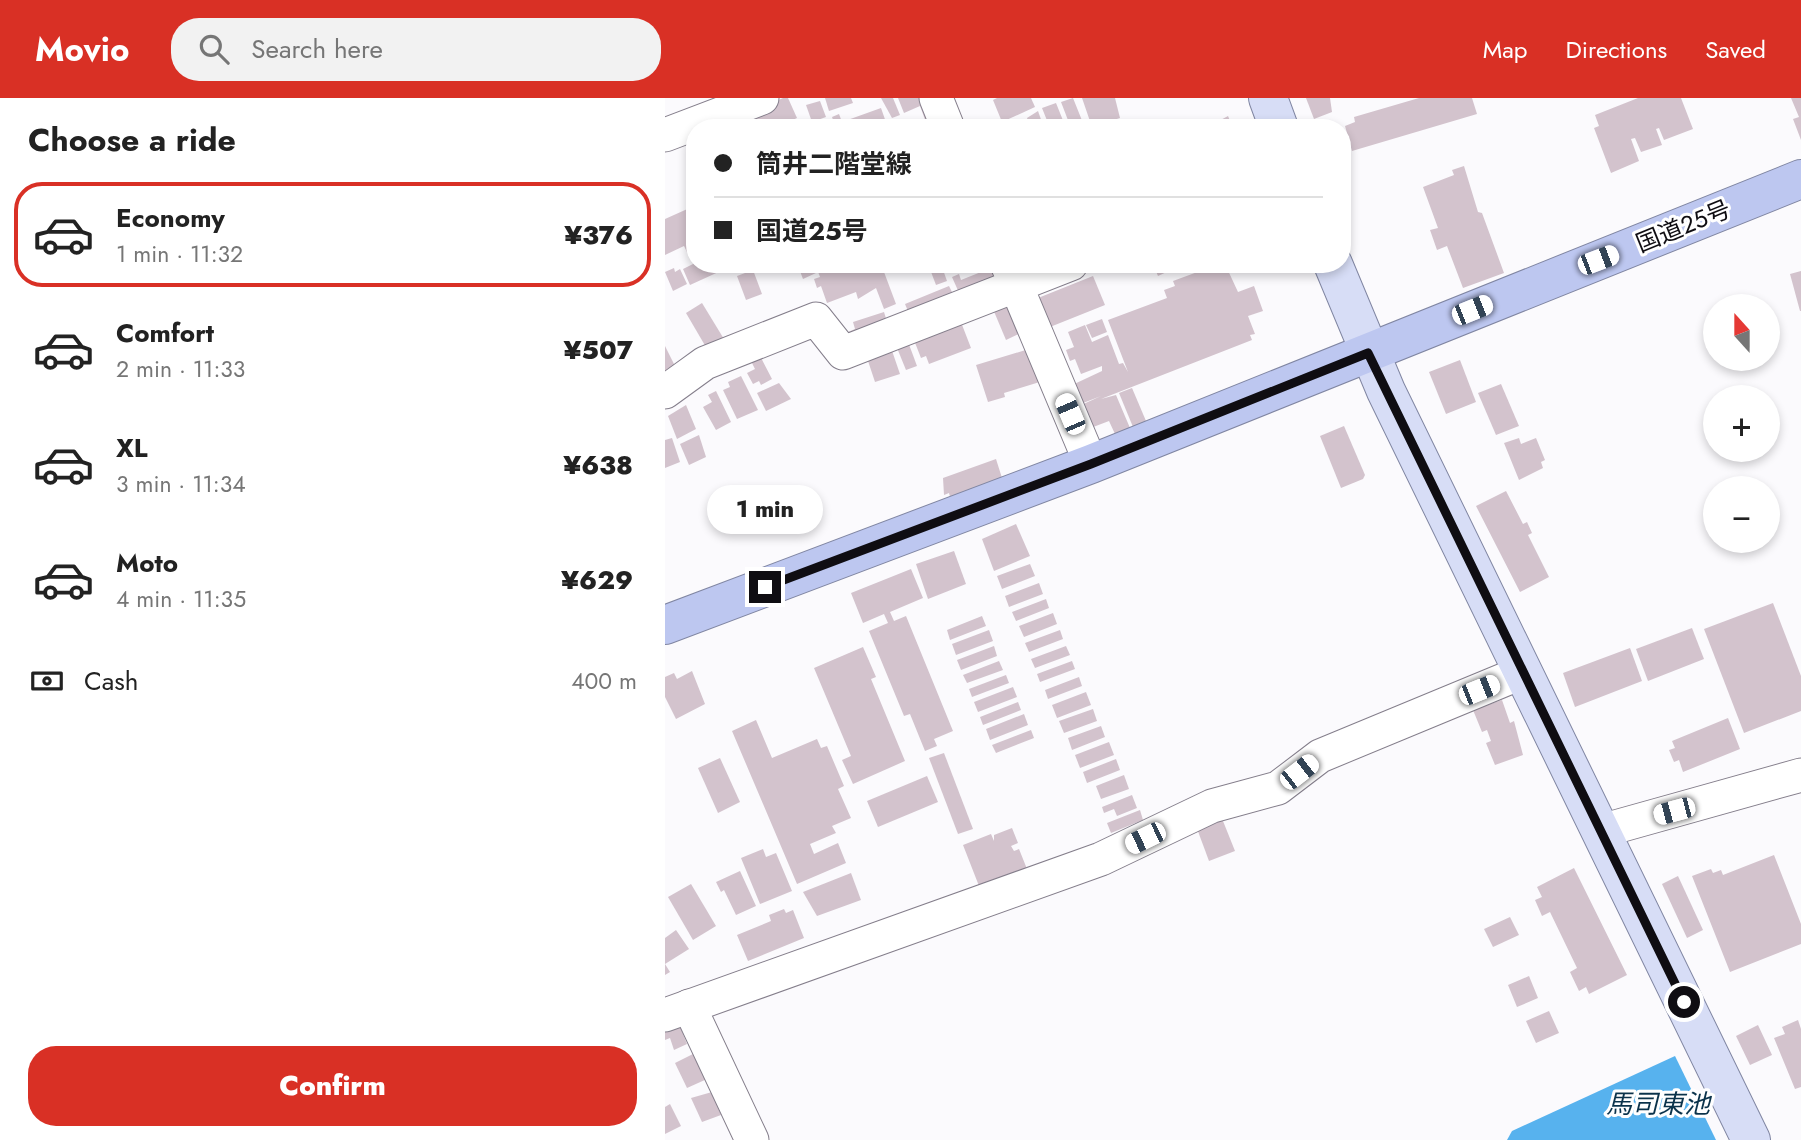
<!DOCTYPE html>
<meta charset="utf-8">
<style>
body{margin:0;font-family:Jost,"Noto Sans JP",sans-serif;background:#f2f2f2;color:#222;height:100vh;display:flex;flex-direction:column;font-size:26px;white-space:nowrap}
*{box-sizing:border-box;margin:0}
p{font-size:23px;color:#767676}
.icon{flex:none;width:38px;height:38px;fill:none;stroke:currentColor;stroke-width:2;stroke-linecap:round;stroke-linejoin:round}
.map{position:relative;flex:1;overflow:hidden}
.panel{display:flex;flex-direction:column;background:#fff;width:665px}
.panel>*{flex:none}
.top-card{position:absolute;left:21px;top:21px;width:665px;height:154px;border-radius:28px;box-shadow:0 4px 10px #0003;display:grid;align-content:center;height:154px;padding:0 28px;background:#fff}
.needle{width:46px;rotate:339deg}
.buttons{position:absolute;left:1038px;top:196px;display:grid;gap:14px}
.buttons a{display:grid;place-items:center;width:77px;height:77px;border-radius:50%;background:#fff;box-shadow:0 4px 10px #0003;font-size:35px}
.end{position:absolute;width:32px;height:32px;margin:-16px;border:9px solid #0f0d12;background:#fff;box-shadow:0 0 0 4px #fff}
.from{border-radius:50%}
.bubble{position:absolute;height:49px;border-radius:24px;background:#fff;box-shadow:0 4px 10px #0003;font-size:23px;font-weight:800;line-height:49px;text-align:center}
.car{position:absolute;width:21px;height:42px;margin:-21px -10px;border-radius:9px;box-shadow:0 0 5px 2px #0007;background:linear-gradient(#fff 24%,#345 0 40%,#fff 0 76%,#345 0 86%,#fff 0)}
.top-card b{display:flex;align-items:center;gap:24px;height:66px;font-size:26px}
.top-card b+b{border-top:2px solid #e0e0e0}
.top-card i{width:18px;height:18px;background:#222}
ul{padding:0;list-style:none}
li{display:flex;align-items:center;gap:21px;height:105px;margin:0 14px 10px;padding:0 14px;border:4px solid transparent;border-radius:28px}
li div{flex:1}
li b{display:block;font-size:26px}
li em{font-style:normal;font-weight:800}
li.on{border-color:#d93025}
li>.icon{width:63px;height:63px;stroke-width:1.5}
h2{padding:0 28px;font-size:32px;line-height:84px}
.pay{display:flex;align-items:center;gap:18px;height:77px;padding:0 28px;font-size:26px}
.pay p{margin-inline-start:auto}
.action{display:flex;gap:14px;margin-top:auto;padding:14px 28px}
.action a{flex:1;height:80px;border-radius:28px;background:#d93025;color:#fff;font-size:28px;font-weight:800;line-height:80px;text-align:center}
header{display:flex;align-items:center;gap:42px;box-sizing:border-box;height:98px;padding:0 35px;background:#d93025;color:#fff}
header strong{font-size:33px}
nav{display:flex;gap:38px;margin-inline-start:auto;font-size:24px}
.search{width:490px;height:63px;background:#f2f2f2;display:flex;align-items:center;gap:18px;box-sizing:border-box;padding:0 24px;border-radius:28px;color:#767676;font-size:26px}
main{display:flex;flex:1;min-height:0}
.map>svg:first-child{display:block}
</style>
<header>
<strong>Movio</strong>
<div class="search"><svg class="icon" aria-label="search" viewBox="0 0 24 24"><circle cx="10" cy="10" r="6"/><path d="M15 15l6 6"/></svg>Search here</div>
<nav><a>Map</a><a>Directions</a><a>Saved</a></nav>
</header>
<main>
<section class="panel">
<h2>Choose a ride</h2>
<ul>
<li class="on"><svg class="icon" aria-label="car" viewBox="0 0 24 24"><path d="M5 17H2v-5l4-1 3-4h7l3 4 3 1v5h-3M9 17h6M6 11h13"/><circle cx="7" cy="17" r="2"/><circle cx="17" cy="17" r="2"/></svg><div><b>Economy</b><p>1 min · 11:32</p></div><em>¥376</em></li>
<li><svg class="icon" aria-label="car" viewBox="0 0 24 24"><path d="M5 17H2v-5l4-1 3-4h7l3 4 3 1v5h-3M9 17h6M6 11h13"/><circle cx="7" cy="17" r="2"/><circle cx="17" cy="17" r="2"/></svg><div><b>Comfort</b><p>2 min · 11:33</p></div><em>¥507</em></li>
<li><svg class="icon" aria-label="car" viewBox="0 0 24 24"><path d="M5 17H2v-5l4-1 3-4h7l3 4 3 1v5h-3M9 17h6M6 11h13"/><circle cx="7" cy="17" r="2"/><circle cx="17" cy="17" r="2"/></svg><div><b>XL</b><p>3 min · 11:34</p></div><em>¥638</em></li>
<li><svg class="icon" aria-label="car" viewBox="0 0 24 24"><path d="M5 17H2v-5l4-1 3-4h7l3 4 3 1v5h-3M9 17h6M6 11h13"/><circle cx="7" cy="17" r="2"/><circle cx="17" cy="17" r="2"/></svg><div><b>Moto</b><p>4 min · 11:35</p></div><em>¥629</em></li>
</ul>
<div class="pay"><svg class="icon" aria-label="cash" viewBox="0 0 24 24"><path d="M3 7h18v10H3z"/><circle cx="12" cy="12" r="2"/></svg>Cash<p>400 m</p></div>
<div class="action"><a>Confirm</a></div>
</section>
<div class="map">
<svg width="1136" height="1042" viewBox="0 0 1136 1042">
<rect width="100%" height="100%" fill="#fbfafd"/>
<path fill="#57b2ee" d="M1010 958 1051 1042H842L847 1033Z"/>
<g fill="#d3c3cd">
<path d="M118 0H123L132 20 110 30H95L88 14Z"/>
<path d="M160 0H186L188 5 164 13Z"/>
<path d="M216 0H228L235 17 227 20Z"/>
<path d="M233 0H263L272 23 262 27 255 8 239 15Z"/>
<path d="M332 0H366L370 9 337 24 328 2Z"/>
<path d="M408 0 420 30H406L396 4Z"/>
<path d="M417 0H450L455 20 427 29Z"/>
<path d="M641 0H665L667 14 649 21Z"/>
<path d="M754 0H807L812 16 687 53 680 28 690 24 689 19Z"/>
<path d="M973 0H1016L1028 31 999 42 994 30 991 31 997 47 976 54 970 40 966 41 974 63 946 75 929 30 934 28 930 17Z"/>
<path d="M1126 0H1136V42L1128 21 1134 19Z"/>
<path d="M155 3 161 19 147 24 141 7Z"/>
<path d="M391 5 401 30H385L377 10Z"/>
<path d="M216 10 223 30H171L167 19 174 16 177 24Z"/>
<path d="M373 13 379 30H365L362 20Z"/>
<path d="M563 18 568 30H541Z"/>
<path d="M799 68 813 114 817 115 839 175 798 190 782 148 772 152 765 132 773 130 758 89 789 77 787 72Z"/>
<path d="M29 108 30 150 22 154 19 148 0 157V121Z"/>
<path d="M30 165V166H71L25 187 18 171Z"/>
<path d="M137 166H154L148 169 151 175 138 181 133 168Z"/>
<path d="M164 166H216L231 206 219 211 211 190 193 201 191 194 162 205 156 188 152 190 149 181 155 179 152 171Z"/>
<path d="M263 166H276L282 183 271 187Z"/>
<path d="M336 166 341 178 295 197 287 179 294 176 296 182Z"/>
<path d="M488 166H519L493 178Z"/>
<path d="M554 166H560L573 194 589 188 598 213 583 218 590 236 585 237 587 242 436 301 451 297 465 330 450 336 444 323 423 331 414 308 436 298 413 307 405 288 437 273V268L416 276 410 261 405 263 401 252 409 249 403 234 420 227 427 244 443 237 454 266 458 265 463 274 443 222 502 200 499 192 510 188 508 183Z"/>
<path d="M9 170 10 174 15 171 22 186 8 193 0 174Z"/>
<path d="M88 172 97 196 81 202 72 178Z"/>
<path d="M1136 173V213H1135L1125 176Z"/>
<path d="M428 178 440 207 385 229 373 200Z"/>
<path d="M284 188 289 198 245 218 240 206Z"/>
<path d="M344 200 358 234 341 242 325 204Z"/>
<path d="M37 205 62 246 45 256 21 215Z"/>
<path d="M219 214 223 227 184 240 183 234 190 231 188 224Z"/>
<path d="M294 219 306 250 264 266 261 258 256 260 247 237Z"/>
<path d="M437 221 442 234 427 240 421 227Z"/>
<path d="M242 241 252 268 241 272 230 245Z"/>
<path d="M225 247 235 276 210 284 202 260Z"/>
<path d="M0 248 12 272 0 278Z"/>
<path d="M364 251 378 283 339 295 340 299 323 304 311 267Z"/>
<path d="M94 256 107 281 96 287 94 283 88 286 82 275 90 271 85 261Z"/>
<path d="M795 262 811 304 781 316 764 274Z"/>
<path d="M76 278 93 312 72 321 58 292 65 289 63 284Z"/>
<path d="M114 285 126 301 101 313 92 295Z"/>
<path d="M836 286 854 328 831 337 813 295Z"/>
<path d="M467 290 481 323 468 329 454 295Z"/>
<path d="M51 293 66 324 51 332 38 309 47 304 43 297Z"/>
<path d="M21 307 31 331 12 341 3 318Z"/>
<path d="M679 328 700 377 698 381 676 390 655 338Z"/>
<path d="M34 337 41 359 24 367 15 346Z"/>
<path d="M7 340 15 364 0 370V342Z"/>
<path d="M854 340 856 346 871 340 880 362 876 364 878 370 854 382 839 345Z"/>
<path d="M331 361 337 380 285 399 284 395 279 397 278 380Z"/>
<path d="M841 393 858 426 862 424 867 435 863 437 884 479 855 494 811 408Z"/>
<path d="M351 426 365 458 329 473 317 441Z"/>
<path d="M289 453 301 486 263 501 251 466Z"/>
<path d="M365 466 370 478 337 491 332 478Z"/>
<path d="M246 471 258 500 225 514 229 523 241 518 288 633 269 641 272 648 260 653 245 616 239 618 204 533 223 525 219 516 198 525 186 495Z"/>
<path d="M374 485 378 496 344 509 340 498Z"/>
<path d="M381 501 384 510 351 523 347 514Z"/>
<path d="M1108 505 1136 578V613L1079 635 1039 531Z"/>
<path d="M388 515 392 526 359 539 354 528Z"/>
<path d="M317 518 321 528 285 542 282 532Z"/>
<path d="M1027 530 1039 561 983 583 971 551Z"/>
<path d="M324 532 328 543 291 557 287 546Z"/>
<path d="M395 532 398 541 364 554 360 545Z"/>
<path d="M329 548 332 558 296 572 292 562Z"/>
<path d="M401 548 405 557 370 570 366 561Z"/>
<path d="M198 549 211 579 206 581 240 663 188 686 177 662 186 658 149 570Z"/>
<path d="M965 550 977 583 910 609 898 575Z"/>
<path d="M334 563 338 572 302 585 298 577Z"/>
<path d="M407 563 410 571 375 584 372 576Z"/>
<path d="M27 573 40 606 11 621 0 599V579L9 575 12 581Z"/>
<path d="M341 577 344 585 307 599 304 591Z"/>
<path d="M414 579 417 588 383 601 380 592Z"/>
<path d="M348 589 352 599 313 614 309 604Z"/>
<path d="M421 594 426 607 392 620 387 607Z"/>
<path d="M837 602 845 625 849 623 858 657 830 667 821 645 826 643 822 632 817 634 808 612Z"/>
<path d="M353 604 356 612 318 627 315 619Z"/>
<path d="M428 611 432 623 399 635 394 623Z"/>
<path d="M359 616 363 627 325 642 321 631Z"/>
<path d="M1063 620 1075 651 1018 674 1014 662 1009 664 1004 652 1010 650 1007 643Z"/>
<path d="M91 622 107 660 152 641 156 650 162 648 179 688 173 691 186 720 167 728 171 735 145 746 149 756 173 745 181 765 132 786 67 633Z"/>
<path d="M436 628 440 639 407 652 403 640Z"/>
<path d="M366 632 369 640 331 655 327 647Z"/>
<path d="M444 644 449 657 415 670 410 657Z"/>
<path d="M279 655 308 731 293 736 264 660Z"/>
<path d="M55 660 75 704 53 715 33 670Z"/>
<path d="M451 661 455 672 422 685 418 674Z"/>
<path d="M459 677 464 691 436 701 431 688Z"/>
<path d="M262 678 273 704 213 729 202 703Z"/>
<path d="M467 697 472 710 452 718 449 711 439 715 437 709Z"/>
<path d="M475 712 478 722 446 735 442 725Z"/>
<path d="M556 718 570 753 544 763 531 728Z"/>
<path d="M347 730 353 745 346 748 349 753 354 751 362 771 314 788 298 747 326 736 329 743V737Z"/>
<path d="M98 751 101 759 111 755 127 793 95 806 76 760Z"/>
<path d="M1109 757 1136 826V846L1065 874 1027 778 1046 771 1048 775 1056 772 1058 777Z"/>
<path d="M909 770 962 877 924 896 921 889 914 893 905 874 912 870 885 814 877 818 870 802 877 799 872 789Z"/>
<path d="M75 773 91 808 71 817 59 792 56 794 51 784Z"/>
<path d="M186 775 196 802 152 818 138 794Z"/>
<path d="M1013 778 1038 832 1022 840 997 786Z"/>
<path d="M26 786 51 828 28 842 3 799Z"/>
<path d="M119 811 121 815 128 812 139 840 83 863 72 837 106 823 104 817Z"/>
<path d="M845 819 854 837 828 849 819 831Z"/>
<path d="M11 832 24 851 0 866 5 874 0 877V840Z"/>
<path d="M864 878 873 900 852 909 843 887Z"/>
<path d="M884 913 894 935 871 945 861 923Z"/>
<path d="M1133 922 1136 931V989L1130 991 1109 940 1120 936 1117 929Z"/>
<path d="M13 923 22 946 9 952 5 940 0 942V928Z"/>
<path d="M1093 927 1107 957 1085 967 1071 938Z"/>
<path d="M30 955 42 981 22 990 10 965Z"/>
<path d="M47 994 56 1017 37 1024 26 1000Z"/>
<path d="M5 1006 16 1028 0 1036V1009Z"/>
</g>
<g fill="none" stroke-linecap="round" stroke-linejoin="round">
<defs>
<g id="minor">
<path d="M271 0 283 30"/>
<path d="M0 37 97 0"/>
<path d="M342 166 426 366"/>
<path d="M0 294 40 265 151 221 178 255 406 166"/>
<path d="M936 733 1136 677"/>
<path d="M24 908 87 1042"/>
<path d="M0 917 436 761 547 708 613 690 655 658 858 574"/>
</g>
<g id="major">
<path d="M603 0 614 30"/>
<path d="M668 166 721 293 1086 1042"/>
</g>
<path id="highway" d="M0 527 426 366 1136 81"/>
</defs>
<use href="#minor" stroke="#847e8b" stroke-width="35"/>
<use href="#major" stroke="#8086a2" stroke-width="40"/>
<use href="#highway" stroke="#8086a2" stroke-width="40"/>
<use href="#minor" stroke="#fff" stroke-width="33"/>
<use href="#major" stroke="#d7ddf6" stroke-width="38"/>
<use href="#highway" stroke="#bdc7f0" stroke-width="38"/>
</g>
<g fill="none" stroke-linecap="round" stroke-linejoin="round">
<path stroke="#0f0d12" stroke-width="9" d="M100 489 426 366 703 255 1019 904"/>
</g>
<g text-anchor="middle" dominant-baseline="central" stroke-width="6" stroke-linejoin="round" paint-order="stroke">
<g font-size="24" fill="#0f0d12" stroke="#fff">
<text transform="translate(1018 128) rotate(-22)">国道25号</text>
</g>
<g font-size="26" font-style="italic" fill="#0b334b" stroke="#fff">
<text x="993" y="1006">馬司東池</text>
</g>
</g>
</svg>
<div class="buttons">
<a><svg class="needle" viewBox="-14 -14 28 28"><path d="M0-13l5 13h-10z" fill="#e53935"/><path d="M0 13l5-13h-10z" fill="#767676"/></svg></a>
<a>+</a>
<a>−</a>
</div>
<i class="end from" style="left:1019px;top:904px"></i>
<i class="end" style="left:100px;top:489px"></i>
<div class="bubble" style="left:42px;top:387px;width:116px">1 min</div>
<i class="car" style="left:933px;top:162px;rotate:69deg"></i>
<i class="car" style="left:807px;top:212px;rotate:68deg"></i>
<i class="car" style="left:405px;top:316px;rotate:337deg"></i>
<i class="car" style="left:814px;top:592px;rotate:68deg"></i>
<i class="car" style="left:634px;top:674px;rotate:52deg"></i>
<i class="car" style="left:1009px;top:713px;rotate:255deg"></i>
<i class="car" style="left:480px;top:740px;rotate:244deg"></i>
<div class="top-card">
<b><i class="from"></i>筒井二階堂線</b>
<b><i></i>国道25号</b>
</div>
</div>
</main>
